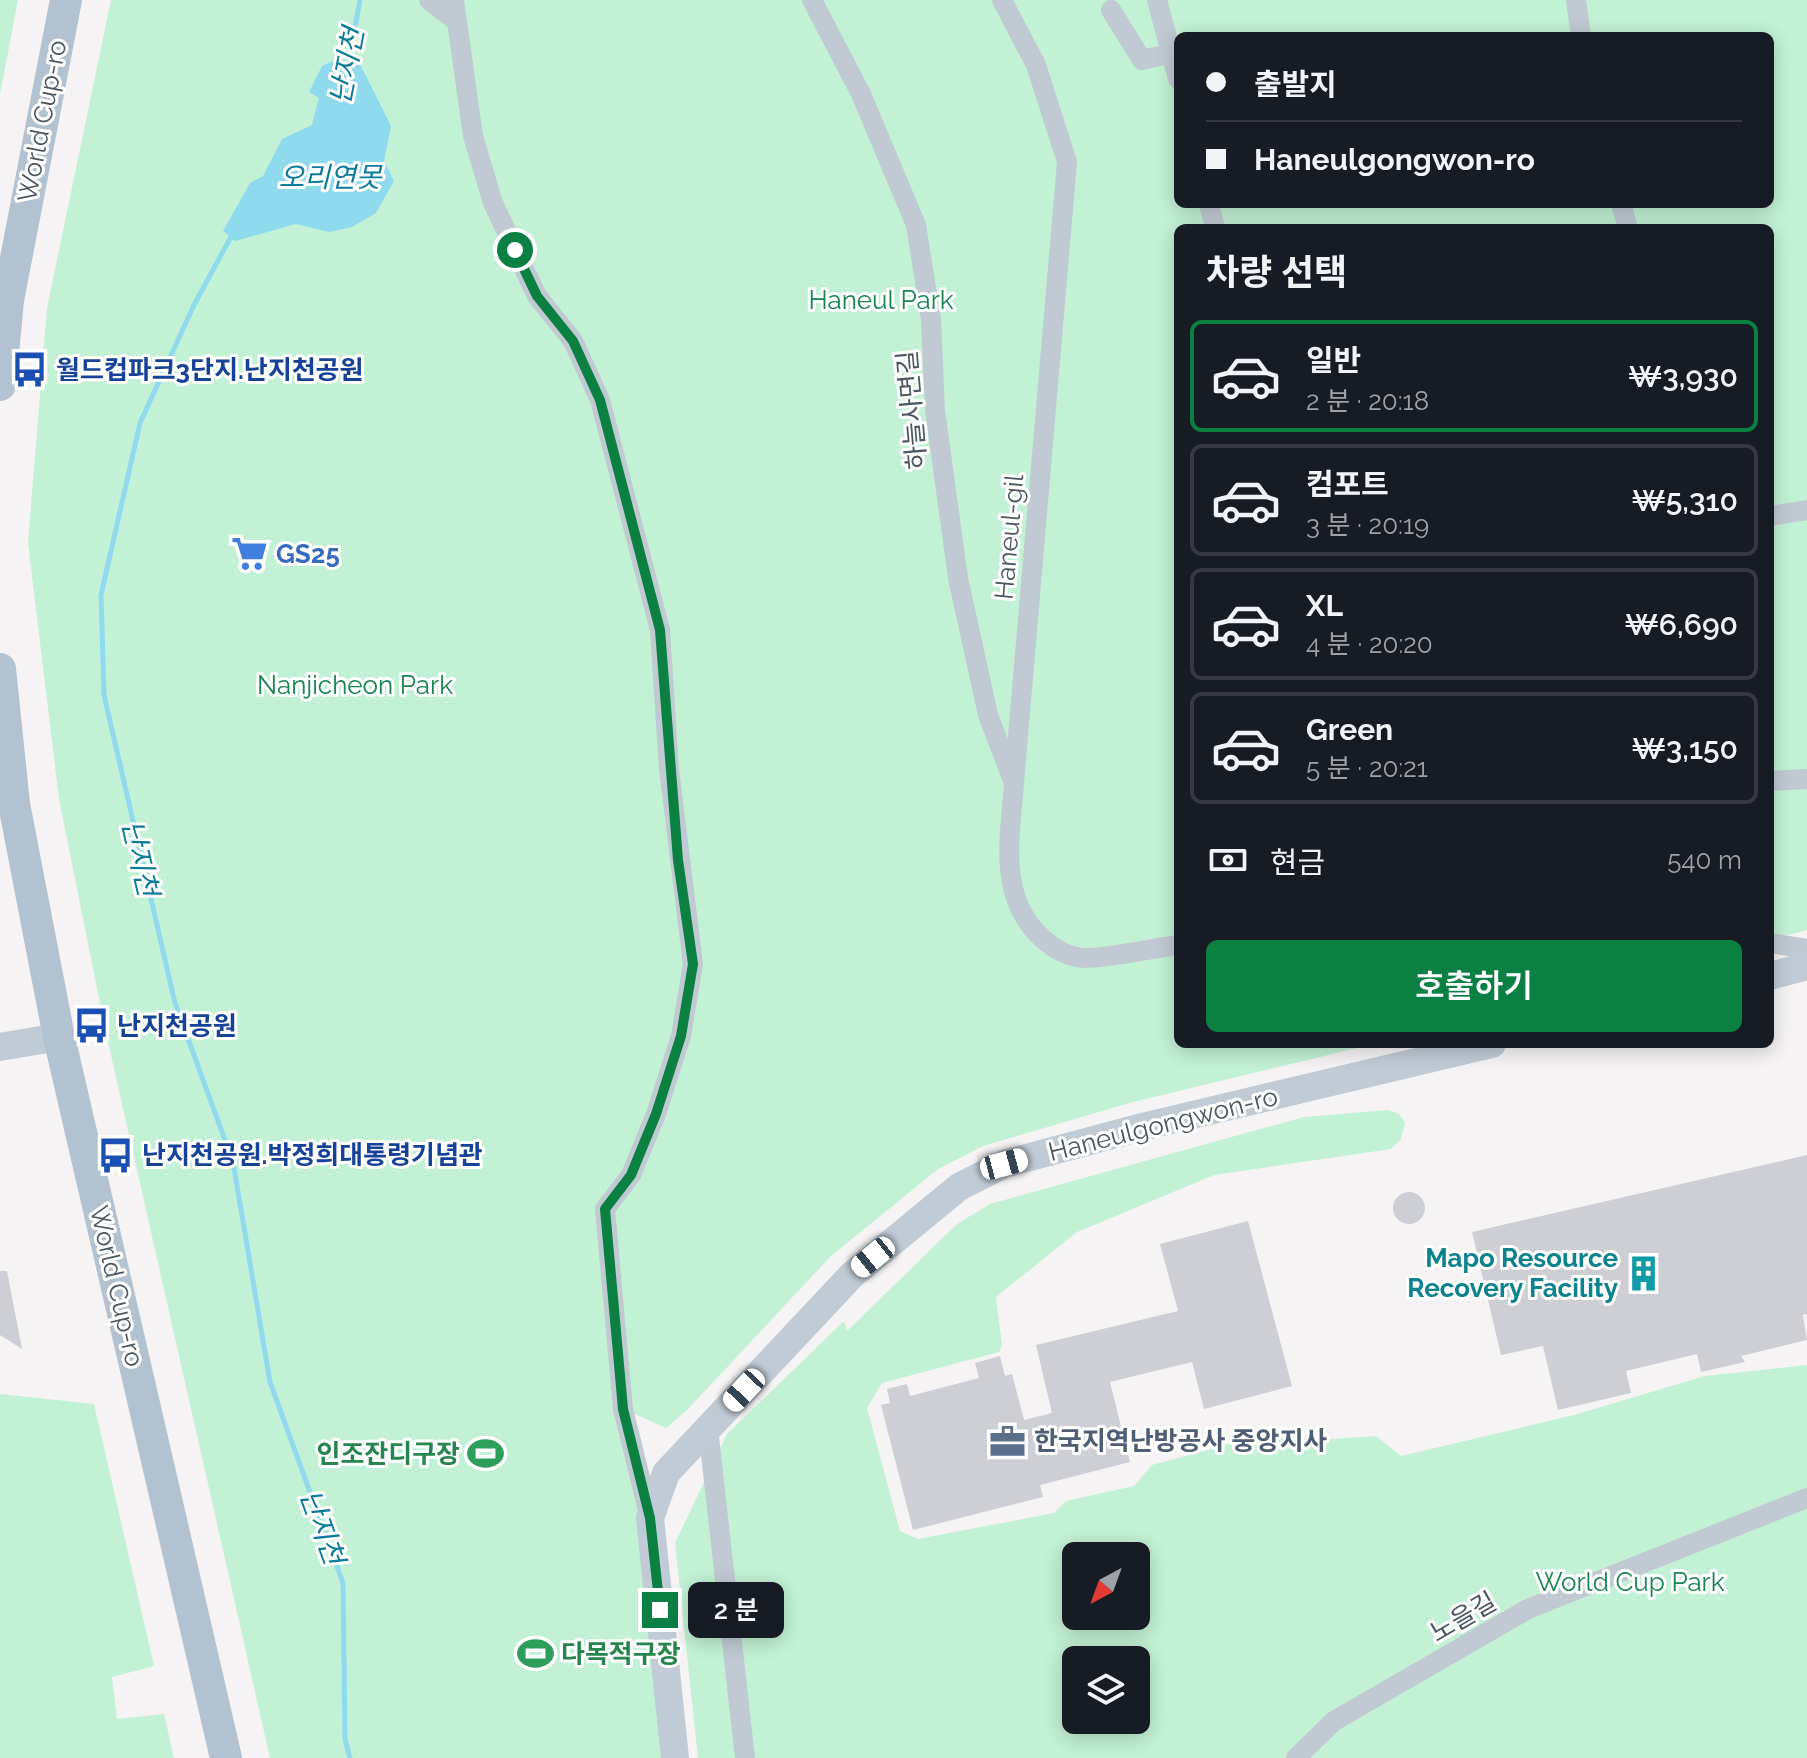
<!DOCTYPE html>
<html lang="ko">
<meta charset="utf-8">
<style>
body{margin:0;font-family:Raleway,"Noto Sans KR",sans-serif;background:#20242c;color:#f1f3f6;height:100vh;display:flex;flex-direction:column;font-size:30px;white-space:nowrap}
*{box-sizing:border-box;margin:0}
p{font-size:26px;color:#9ea1a6}
.icon{flex:none;width:44px;height:44px;fill:none;stroke:currentColor;stroke-width:2;stroke-linecap:round;stroke-linejoin:round}
.map{position:relative;flex:1;overflow:hidden}
.panel{position:absolute;left:1174px;top:224px;width:600px;height:824px;display:flex;flex-direction:column;background:#171b24;border-radius:12px;box-shadow:0 4px 20px #0003}
.panel>*{flex:none}
.guide{position:absolute;left:1174px;top:32px;width:600px;height:176px;border-radius:12px;box-shadow:0 4px 20px #0003;display:grid;align-content:center;height:176px;padding:0 32px;background:#171b24}
.needle{width:52px;rotate:221deg}
.tools{position:absolute;left:1062px;top:1542px;display:grid;gap:16px}
.tools a{display:grid;place-items:center;width:88px;height:88px;border-radius:12px;background:#171b24;box-shadow:0 4px 20px #0003;font-size:40px}
.end{position:absolute;width:36px;height:36px;margin:-18px;border:10px solid #0b8043;background:#fff;box-shadow:0 0 0 4px #fff}
.from{border-radius:50%}
.bubble{position:absolute;height:56px;border-radius:12px;background:#171b24;box-shadow:0 4px 20px #0003;font-size:26px;font-weight:600;line-height:56px;text-align:center}
.car{position:absolute;width:24px;height:48px;margin:-24px -12px;border-radius:10px;box-shadow:0 0 6px 2px #0007;background:linear-gradient(#fff 24%,#345 0 40%,#fff 0 76%,#345 0 86%,#fff 0)}
.guide b{display:flex;align-items:center;gap:28px;height:76px;font-size:30px}
.guide b+b{border-top:2px solid #363941}
.guide i{width:20px;height:20px;background:#f1f3f6}
ul{padding:0;list-style:none}
li{display:flex;align-items:center;gap:24px;height:112px;margin:0 16px 12px;padding:0 16px;border:4px solid #363941;border-radius:12px}
li div{flex:1}
li b{display:block;font-size:30px}
li em{font-style:normal;font-weight:600}
li.current{border-color:#0b8043}
li>.icon{width:72px;height:72px;stroke-width:1.5}
h2{padding:0 32px;font-size:36px;line-height:96px}
.pay{display:flex;align-items:center;gap:20px;height:88px;padding:0 32px;font-size:30px}
.pay p{margin-inline-start:auto}
.primary-button{display:flex;gap:16px;margin-top:auto;padding:16px 32px}
.primary-button a{flex:1;height:92px;border-radius:12px;background:#0b8043;color:#fff;font-size:32px;font-weight:600;line-height:92px;text-align:center}
.map>svg:first-child{display:block}
</style>
<div class="map">
<svg width="1807" height="1758" viewBox="0 0 1807 1758">
<rect width="100%" height="100%" fill="#f5f3f3"/>
<g fill="#c3f1d5" fill-rule="evenodd">
<path d="M0 0H18L0 94Z"/>
<path d="M111 0H1807V930L1770 940V228H1178V1044H1374L1133 1102 983 1146 938 1169 831 1256 687 1410 666 1428 624 1409 675 1758H270L106 1033 59 799 28 543 47 308ZM1178 36H1770V204H1178Z"/>
<path d="M1388 1110 1399 1114 1405 1122 1401 1139 1391 1149 1214 1175 1077 1232 996 1297 1002 1345 999 1352 882 1383 867 1408 900 1531 918 1539 1054 1513 1066 1501 1134 1486 1152 1465 1282 1430 1304 1441 1376 1436 1401 1456 1574 1415 1705 1376 1807 1365V1758H698L675 1543 727 1434 844 1321 847 1331 957 1224 990 1204 1304 1117ZM1076 1556H1136V1616H1076ZM1076 1660H1136V1720H1076Z"/>
<path d="M0 1394 94 1404 154 1666 112 1677 117 1719 164 1714 174 1758H0Z"/>
</g>
<path fill="#90daee" d="M337 59 360 64 391 126 384 161 394 181 376 213 352 227 329 232 296 224 235 241 223 231 250 183 263 176 282 139 312 125 319 98 309 92 322 66Z"/>
<g fill="none" stroke-linecap="round" stroke-linejoin="round">
<g stroke="#90daee" stroke-width="5">
<path d="M348 66 360 0"/>
<path d="M233 233 194 305 140 423 101 595 104 695 175 1003 233 1162 270 1382 343 1583 345 1739 350 1758"/>
</g>
</g>
<g fill="#cdcfd5">
<path d="M1807 1155V1314L1803 1315 1807 1340 1741 1356 1745 1362 1701 1372 1697 1354 1626 1371 1631 1393 1558 1410 1543 1346 1501 1355 1472 1232Z"/>
<circle cx="1409" cy="1208" r="16"/>
<path d="M1248 1221 1292 1386 1204 1409 1192 1362 1110 1382 1130 1462 1040 1485 1043 1497 913 1530 881 1405 890 1403 887 1389 907 1384 910 1396 979 1378 975 1363 1000 1356 1005 1376 1012 1374 1024 1420 1052 1413 1036 1345 1178 1311 1160 1244Z"/>
<path d="M0 1271H7L22 1349 0 1335Z"/>
</g>
<g fill="none" stroke-linecap="round" stroke-linejoin="round">
<g stroke="#c1cad2" stroke-width="20">
<path d="M429 0 455 20"/>
<path d="M454 0 473 136 493 203 537 296 573 341 600 400 660 630 669 769 693 964 681 1036 656 1114 631 1175 605 1209 623 1409 650 1518"/>
<path d="M812 0 861 94 916 225 931 319 935 410 958 578 988 715 1012 778"/>
<path d="M1002 0 1036 65 1067 162 1014 783C1010 838 997 898 1043 939 1054 949 1070 958 1086 958 1116 957 1148 949 1178 945"/>
<path d="M1157 0 1178 79"/>
<path d="M1576 0 1581 36"/>
<path d="M1111 10 1142 60 1172 53"/>
<path d="M1209 204 1215 228"/>
<path d="M1621 204 1628 228"/>
<path d="M1770 516 1807 510"/>
<path d="M1770 781 1807 779"/>
<path d="M1770 943 1807 949"/>
<path d="M708 1428 745 1758"/>
<path d="M1296 1758 1334 1721 1528 1609 1807 1498"/>
</g>
<g stroke="#c1cbd6" stroke-width="28">
<path d="M1770 976 1807 966"/>
<path d="M0 1047 59 1037"/>
<path d="M675 1758 650 1518 666 1473 852 1275 959 1187 1004 1164 1142 1127 1492 1044"/>
</g>
<g stroke="#b3c2d1" stroke-width="32">
<path d="M0 385 8 300 66 0"/>
<path d="M0 669 14 804 59 1037 226 1758"/>
</g>
</g>
<g fill="none" stroke-linecap="round" stroke-linejoin="round">
<path stroke="#0b8043" stroke-width="10" d="M515 250 537 296 573 341 600 400 660 630 678 860 693 964 681 1036 656 1114 631 1175 605 1209 623 1409 650 1518 660 1610"/>
</g>
<defs>
<symbol id="bus-bare" viewBox="-9 -9 18 18"><path d="M-5-6H5V4H4V6H2V4H-2V6H-4V4H-5ZM-3.5-4V0h7V-4ZM-3.5 1.2v1.5H-2V1.2ZM2 1.2v1.5H3.5V1.2Z" fill="#1a4fb4" stroke="#fff" stroke-width="2.5" paint-order="stroke"/></symbol>
<symbol id="supermarket-bare" viewBox="-9 -9 18 18"><path d="M-6-5.5h2.5l.6 2H6L4.5 2H-2.5L-4.4-4H-6ZM-1.5 3.2a1.3 1.3 0 1 0 .1 0ZM3 3.2a1.3 1.3 0 1 0 .1 0Z" fill="#3f7fe0" stroke="#fff" stroke-width="2.5" paint-order="stroke"/></symbol>
<symbol id="building-bare" viewBox="-9 -9 18 18"><path d="M-4-6H4V6H1V3H-1V6H-4ZM-2.5-4.3h1.7v1.8h-1.7ZM.8-4.3h1.7v1.8H.8ZM-2.5-1h1.7V.8h-1.7ZM.8-1h1.7V.8H.8Z" fill="#0f9aa8" stroke="#fff" stroke-width="2.5" paint-order="stroke"/></symbol>
<symbol id="office-bare" viewBox="-9 -9 18 18"><path d="M-6-3h4V-5.5h4V-3h4V5H-6ZM-1-4.5V-3h2v-1.5ZM-6 0V1H6V0Z" fill="#5c6f8a" stroke="#fff" stroke-width="2.5" paint-order="stroke"/></symbol>
<symbol id="stadium-bare" viewBox="-9 -9 18 18"><path d="M0-5a6.5 5 0 1 0 0 10a6.5 5 0 1 0 0-10ZM-3.5-1.8h7v3.6h-7Z" fill="#2e9e5b" stroke="#fff" stroke-width="2.5" paint-order="stroke"/></symbol>
</defs>
<g fill-rule="evenodd">
<use href="#bus-bare" x="4" y="344" width="51" height="51"/>
<use href="#supermarket-bare" x="224" y="528" width="51" height="51"/>
<use href="#bus-bare" x="66" y="1000" width="51" height="51"/>
<use href="#bus-bare" x="90" y="1130" width="51" height="51"/>
<use href="#building-bare" x="1618" y="1248" width="51" height="51"/>
<use href="#office-bare" x="982" y="1416" width="51" height="51"/>
<use href="#stadium-bare" x="460" y="1428" width="51" height="51"/>
<use href="#stadium-bare" x="510" y="1628" width="51" height="51"/>
</g>
<g text-anchor="middle" dominant-baseline="central" stroke-width="6" stroke-linejoin="round" paint-order="stroke">
<g font-size="26" fill="#4a5661" stroke="#fff">
<text transform="translate(42 121) rotate(-79)">World Cup-ro</text>
<text transform="translate(912 410) rotate(-95)">하늘사면길</text>
<text transform="translate(1009 537) rotate(-85)">Haneul-gil</text>
<text transform="translate(1163 1124) rotate(-14)">Haneulgongwon-ro</text>
<text transform="translate(117 1286) rotate(77)">World Cup-ro</text>
<text transform="translate(1463 1617) rotate(-30)">노을길</text>
</g>
<g font-size="26" fill="#17864f" stroke="#fff">
<text x="881" y="300">Haneul Park</text>
<text x="355" y="685">Nanjicheon Park</text>
<text x="1630" y="1582">World Cup Park</text>
</g>
<g font-size="26" font-weight="bold" fill="#164399" stroke="#fff" text-anchor="start">
<text x="56" y="370">월드컵파크3단지.난지천공원</text>
<text x="117" y="1026">난지천공원</text>
<text x="142" y="1155">난지천공원.박정희대통령기념관</text>
</g>
<g font-size="26" font-weight="bold" fill="#366cbe" stroke="#fff" text-anchor="start">
<text x="276" y="554">GS25</text>
</g>
<g font-size="26" font-weight="bold" fill="#0d838f" stroke="#fff" text-anchor="end">
<text x="1618" y="1258">Mapo Resource<tspan x="1618" dy="30">Recovery Facility</tspan></text>
</g>
<g font-size="26" font-weight="bold" fill="#4e5e75" stroke="#fff" text-anchor="start">
<text x="1034" y="1441">한국지역난방공사 중앙지사</text>
</g>
<g font-size="26" font-weight="bold" fill="#27864d" stroke="#fff" text-anchor="end">
<text x="460" y="1454">인조잔디구장</text>
<text x="561" y="1654" text-anchor="start">다목적구장</text>
</g>
<g font-size="28" font-style="italic" fill="#0c7c9b" stroke="#fff">
<text transform="translate(347 66) rotate(-79)">난지천</text>
<text x="330" y="177">오리연못</text>
<text transform="translate(140 858) rotate(77)">난지천</text>
<text transform="translate(322 1527) rotate(70)">난지천</text>
</g>
</g>
</svg>
<div class="tools">
<a><svg class="needle" viewBox="-14 -14 28 28"><path d="M0-13l5 13h-10z" fill="#e53935"/><path d="M0 13l5-13h-10z" fill="#9ea1a6"/></svg></a>
<a><svg class="icon" aria-label="layers" viewBox="0 0 24 24"><path d="M12 4l9 5-9 5-9-5zM3 14l9 5 9-5"/></svg></a>
</div>
<i class="end from" style="left:515px;top:250px"></i>
<i class="end" style="left:660px;top:1610px"></i>
<div class="bubble" style="left:688px;top:1582px;width:96px">2 분</div>
<i class="car" style="left:1004px;top:1164px;rotate:75deg"></i>
<i class="car" style="left:873px;top:1257px;rotate:231deg"></i>
<i class="car" style="left:744px;top:1390px;rotate:223deg"></i>
<div class="guide">
<b><i class="from"></i>출발지</b>
<b><i></i>Haneulgongwon-ro</b>
</div>
<section class="panel">
<h2>차량 선택</h2>
<ul>
<li class="current"><svg class="icon" aria-label="car" viewBox="0 0 24 24"><path d="M5 17H2v-5l4-1 3-4h7l3 4 3 1v5h-3M9 17h6M6 11h13"/><circle cx="7" cy="17" r="2"/><circle cx="17" cy="17" r="2"/></svg><div><b>일반</b><p>2 분 · 20:18</p></div><em>₩3,930</em></li>
<li><svg class="icon" aria-label="car" viewBox="0 0 24 24"><path d="M5 17H2v-5l4-1 3-4h7l3 4 3 1v5h-3M9 17h6M6 11h13"/><circle cx="7" cy="17" r="2"/><circle cx="17" cy="17" r="2"/></svg><div><b>컴포트</b><p>3 분 · 20:19</p></div><em>₩5,310</em></li>
<li><svg class="icon" aria-label="car" viewBox="0 0 24 24"><path d="M5 17H2v-5l4-1 3-4h7l3 4 3 1v5h-3M9 17h6M6 11h13"/><circle cx="7" cy="17" r="2"/><circle cx="17" cy="17" r="2"/></svg><div><b>XL</b><p>4 분 · 20:20</p></div><em>₩6,690</em></li>
<li><svg class="icon" aria-label="car" viewBox="0 0 24 24"><path d="M5 17H2v-5l4-1 3-4h7l3 4 3 1v5h-3M9 17h6M6 11h13"/><circle cx="7" cy="17" r="2"/><circle cx="17" cy="17" r="2"/></svg><div><b>Green</b><p>5 분 · 20:21</p></div><em>₩3,150</em></li>
</ul>
<div class="pay"><svg class="icon" aria-label="cash" viewBox="0 0 24 24"><path d="M3 7h18v10H3z"/><circle cx="12" cy="12" r="2"/></svg>현금<p>540 m</p></div>
<div class="primary-button"><a>호출하기</a></div>
</section>
</div>
